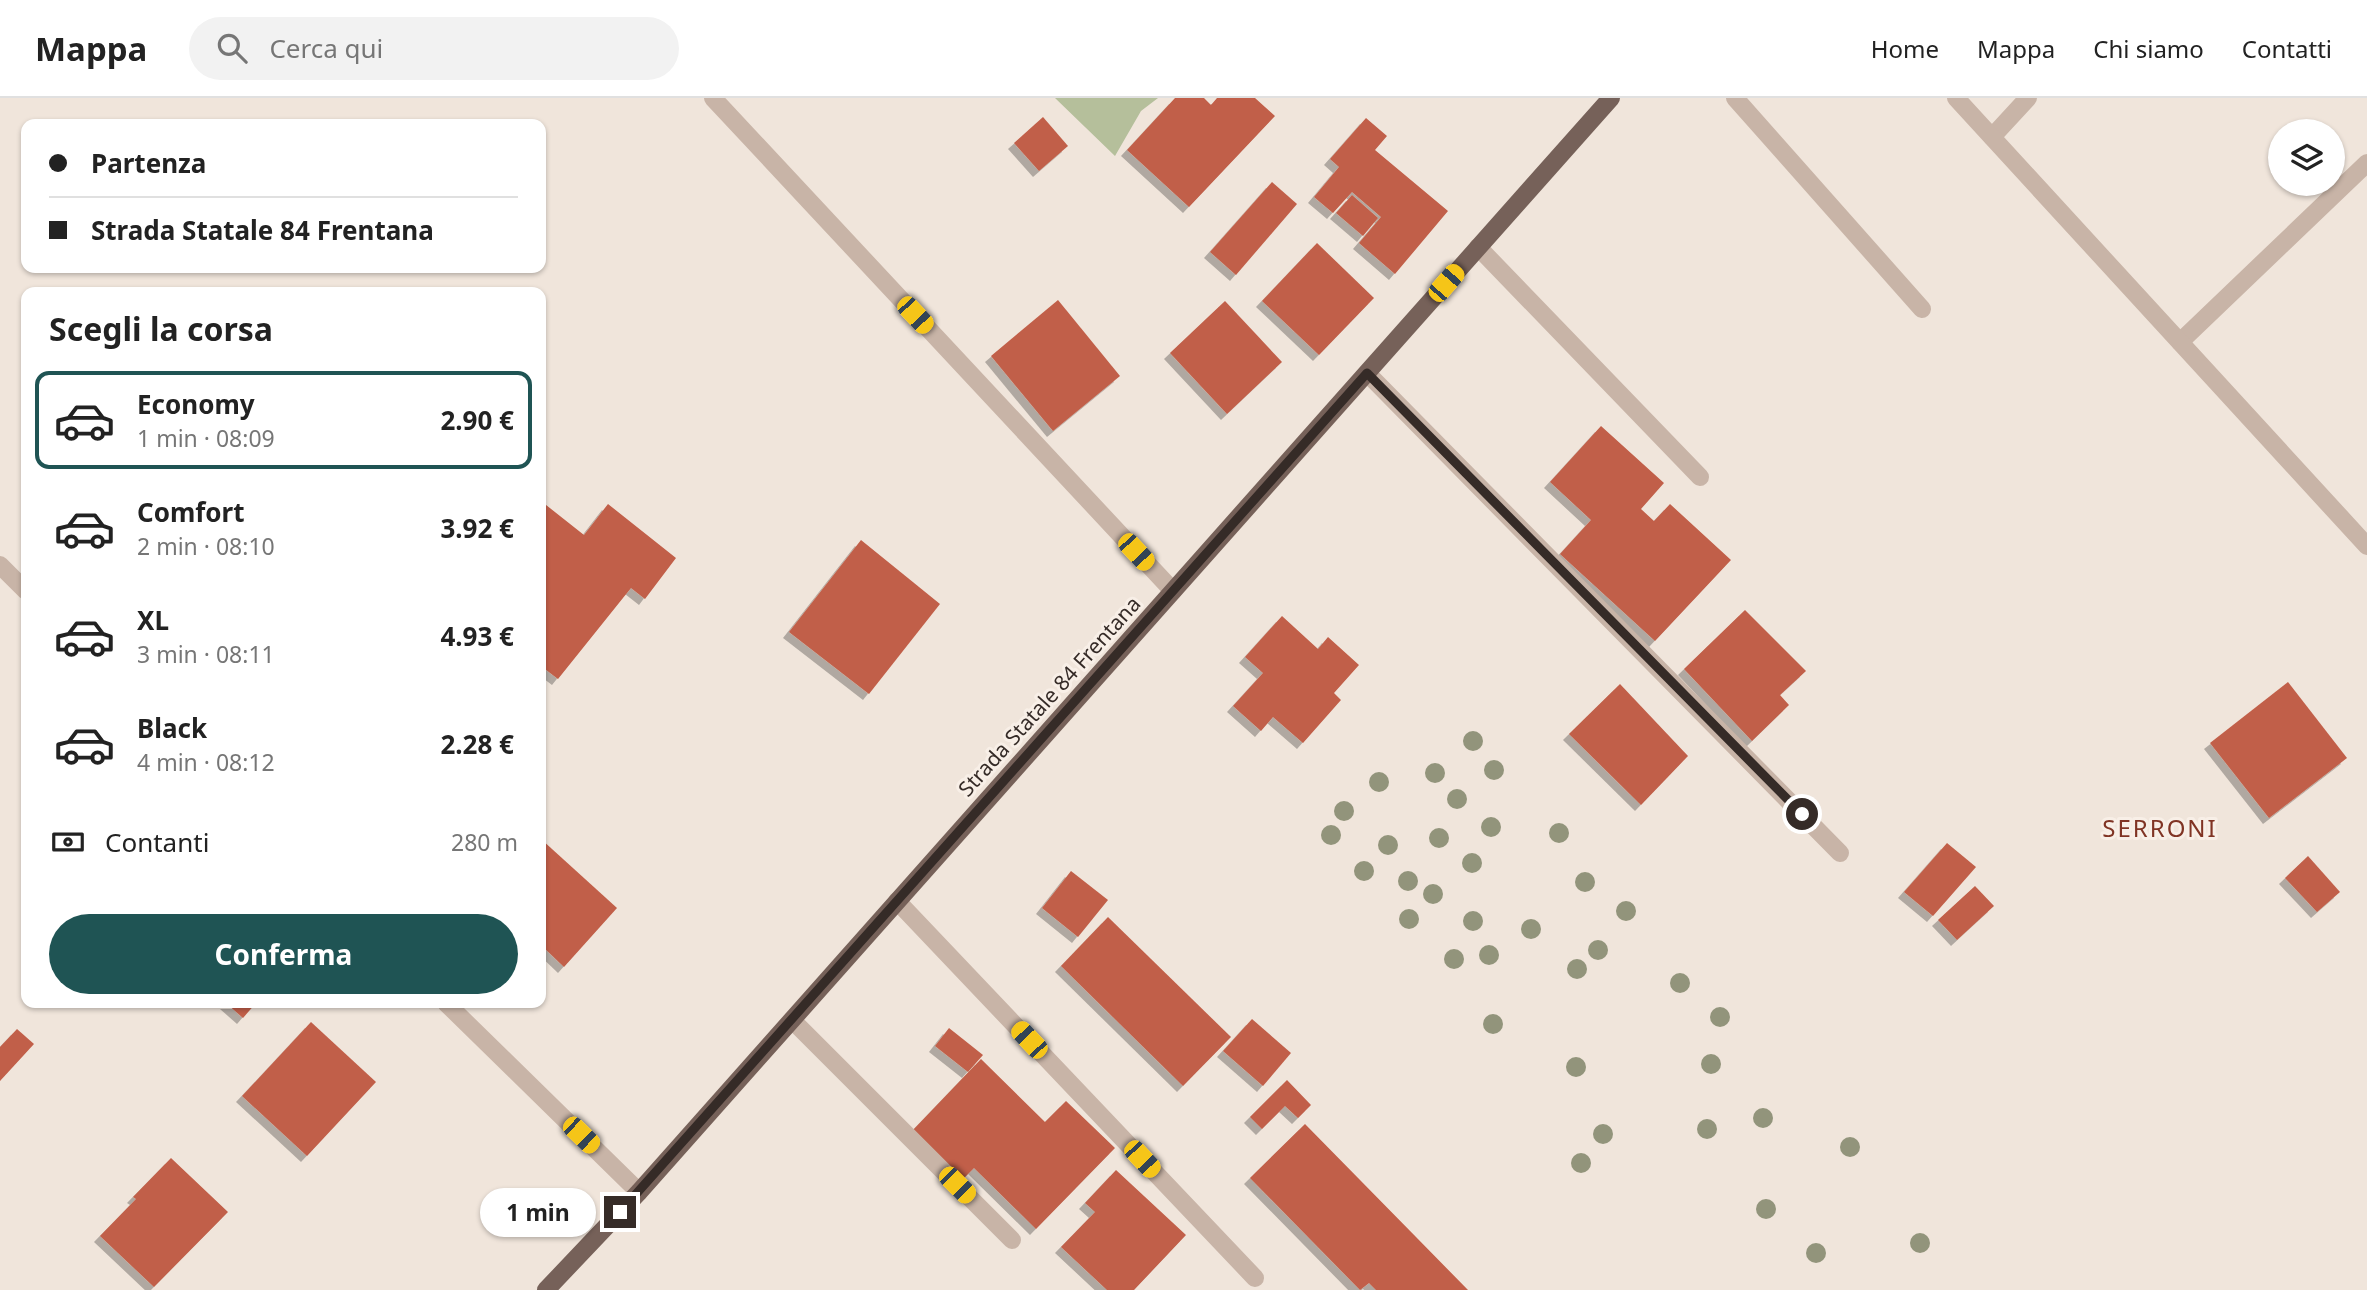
<!DOCTYPE html>
<html lang="it">
<meta charset="utf-8">
<style>
body{margin:0;font-family:"Noto Sans",sans-serif;background:#f2f2f2;color:#222;height:100vh;display:flex;flex-direction:column;font-size:26px;white-space:nowrap}
*{box-sizing:border-box;margin:0}
p{font-size:23px;color:#767676}
.icon{flex:none;width:38px;height:38px;fill:none;stroke:currentColor;stroke-width:2;stroke-linecap:round;stroke-linejoin:round}
.map{position:relative;flex:1;overflow:hidden}
.panel{position:absolute;left:21px;top:189px;width:525px;height:721px;display:flex;flex-direction:column;background:#fff;border-radius:14px;box-shadow:0 2px 5px #0004}
.panel>*{flex:none}
.guide{position:absolute;left:21px;top:21px;width:525px;height:154px;border-radius:14px;box-shadow:0 2px 5px #0004;display:grid;align-content:center;height:154px;padding:0 28px;background:#fff}
.buttons{position:absolute;left:2268px;top:21px;display:grid;gap:14px}
.buttons a{display:grid;place-items:center;width:77px;height:77px;border-radius:50%;background:#fff;box-shadow:0 2px 5px #0004;font-size:35px}
.end{position:absolute;width:32px;height:32px;margin:-16px;border:9px solid #352b27;background:#fff;box-shadow:0 0 0 4px #fff}
.from{border-radius:50%}
.bubble{position:absolute;height:49px;border-radius:24px;background:#fff;box-shadow:0 2px 5px #0004;font-size:23px;font-weight:700;line-height:49px;text-align:center}
.car{position:absolute;width:21px;height:42px;margin:-21px -10px;border-radius:9px;box-shadow:0 0 5px 2px #0007;background:linear-gradient(#f5c518 24%,#345 0 40%,#f5c518 0 76%,#345 0 86%,#f5c518 0)}
.guide b{display:flex;align-items:center;gap:24px;height:66px;font-size:26px}
.guide b+b{border-top:2px solid #e0e0e0}
.guide i{width:18px;height:18px;background:#222}
ul{padding:0;list-style:none}
li{display:flex;align-items:center;gap:21px;height:98px;margin:0 14px 10px;padding:0 14px;border:4px solid transparent;border-radius:14px}
li div{flex:1}
li b{display:block;font-size:26px}
li em{font-style:normal;font-weight:700}
li.selected{border-color:#1f5454}
li>.icon{width:63px;height:63px;stroke-width:1.5}
h2{padding:0 28px;font-size:32px;line-height:84px}
.pay{display:flex;align-items:center;gap:18px;height:77px;padding:0 28px;font-size:26px}
.pay p{margin-inline-start:auto}
.primary-button{display:flex;gap:14px;margin-top:auto;padding:14px 28px}
.primary-button a{flex:1;height:80px;border-radius:42px;background:#1f5454;color:#fff;font-size:28px;font-weight:700;line-height:80px;text-align:center}
header{display:flex;align-items:center;gap:42px;box-sizing:border-box;height:98px;padding:0 35px;background:#fff;border-bottom:2px solid #e0e0e0}
header strong{font-size:33px}
nav{display:flex;gap:38px;margin-inline-start:auto;font-size:24px}
.search{width:490px;height:63px;background:#f2f2f2;display:flex;align-items:center;gap:18px;box-sizing:border-box;padding:0 24px;border-radius:38px;color:#767676;font-size:26px}
.map>svg:first-child{display:block}
</style>
<header>
<strong>Mappa</strong>
<div class="search"><svg class="icon" aria-label="search" viewBox="0 0 24 24"><circle cx="10" cy="10" r="6"/><path d="M15 15l6 6"/></svg>Cerca qui</div>
<nav><a>Home</a><a>Mappa</a><a>Chi siamo</a><a>Contatti</a></nav>
</header>
<div class="map">
<svg width="2367" height="1192" viewBox="0 0 2367 1192">
<defs>
<filter id="shadow"><feDropShadow dx="-6" dy="6" stdDeviation="0" flood-color="#0004"/></filter>
</defs>
<rect width="100%" height="100%" fill="#f0e5db"/>
<path fill="#b5bf9b" d="M1055 0H1158L1141 13 1115 58Z"/>
<g fill="#c15f48" filter="url(#shadow)">
<path d="M1175 0H1204L1211 7 1217 0H1255L1275 18 1189 109 1127 52Z"/>
<path d="M1043 19 1068 48 1039 73 1014 45Z"/>
<path d="M1366 20 1387 38 1375 52 1448 113 1395 176 1359 145 1381 119 1352 94 1333 115 1314 99 1339 69 1330 61Z"/>
<path d="M1272 84 1297 106 1236 177 1210 154Z"/>
<path d="M1352 97 1378 120 1363 138 1336 115Z"/>
<path d="M1317 145 1374 200 1319 257 1262 203Z"/>
<path d="M1058 202 1120 278 1053 333 991 258Z"/>
<path d="M1225 203 1282 264 1227 316 1170 255Z"/>
<path d="M1601 328 1664 385 1641 411 1654 423 1670 406 1731 462 1655 543 1560 456 1591 422 1550 384Z"/>
<path d="M541 403 584 437 608 406 676 460 645 501 631 490 558 581 541 568Z"/>
<path d="M861 442 940 506 869 596 789 534Z"/>
<path d="M1745 512 1806 573 1780 597 1789 607 1752 643 1684 571Z"/>
<path d="M1282 518 1318 551 1328 539 1359 567 1334 595 1341 602 1303 645 1273 619 1261 633 1233 608 1263 575 1245 559Z"/>
<path d="M2288 584 2347 660 2269 720 2210 645Z"/>
<path d="M1620 586 1688 658 1641 707 1569 636Z"/>
<path d="M541 741 617 810 564 869 541 847Z"/>
<path d="M1947 745 1976 769 1933 818 1904 794Z"/>
<path d="M2308 758 2340 794 2317 814 2285 780Z"/>
<path d="M1071 773 1108 802 1078 839 1042 810Z"/>
<path d="M1975 788 1994 808 1957 842 1938 822Z"/>
<path d="M1108 819 1231 939 1183 988 1061 868Z"/>
<path d="M226 905H256L243 920Z"/>
<path d="M1252 921 1291 955 1263 988 1223 953Z"/>
<path d="M311 924 376 984 307 1058 242 998Z"/>
<path d="M949 930 983 957 968 974 935 948Z"/>
<path d="M17 931 34 946 0 983V949Z"/>
<path d="M981 961 1045 1024 1066 1003 1115 1050 1036 1131 974 1070 963 1081 913 1032Z"/>
<path d="M1287 982 1311 1007 1298 1020 1285 1008 1262 1031 1250 1019Z"/>
<path d="M1305 1026 1416 1139 1468 1192H1376L1369 1185 1360 1192 1250 1080Z"/>
<path d="M171 1060 228 1114 154 1189 100 1138 136 1101 133 1099Z"/>
<path d="M1116 1072 1186 1137 1134 1192H1107L1061 1149 1095 1114 1085 1105Z"/>
</g>
<g fill="none" stroke-linecap="round" stroke-linejoin="round">
<g stroke="#c8b4a7" stroke-width="18">
<path d="M713 0 1173 493"/>
<path d="M1735 0 1922 211"/>
<path d="M1992 39 2028 0"/>
<path d="M1478 149 1700 379"/>
<path d="M2180 244 2367 65"/>
<path d="M1367 275 1840 755"/>
<path d="M897 803 1255 1180"/>
<path d="M792 922 1012 1142"/>
</g>
<g stroke="#c8b4a7" stroke-width="18">
<path d="M1956 0 2367 448"/>
<path d="M0 467 26 493"/>
<path d="M446 905 639 1094"/>
</g>
<path stroke="#766159" stroke-width="18" d="M546 1192 639 1094 1611 0"/>
</g>
<g fill="#92947b">
<circle cx="1473" cy="643" r="10"/>
<circle cx="1494" cy="672" r="10"/>
<circle cx="1435" cy="675" r="10"/>
<circle cx="1379" cy="684" r="10"/>
<circle cx="1457" cy="701" r="10"/>
<circle cx="1344" cy="713" r="10"/>
<circle cx="1491" cy="729" r="10"/>
<circle cx="1559" cy="735" r="10"/>
<circle cx="1331" cy="737" r="10"/>
<circle cx="1439" cy="740" r="10"/>
<circle cx="1388" cy="747" r="10"/>
<circle cx="1472" cy="765" r="10"/>
<circle cx="1364" cy="773" r="10"/>
<circle cx="1408" cy="783" r="10"/>
<circle cx="1585" cy="784" r="10"/>
<circle cx="1433" cy="796" r="10"/>
<circle cx="1626" cy="813" r="10"/>
<circle cx="1409" cy="821" r="10"/>
<circle cx="1473" cy="823" r="10"/>
<circle cx="1531" cy="831" r="10"/>
<circle cx="1598" cy="852" r="10"/>
<circle cx="1489" cy="857" r="10"/>
<circle cx="1454" cy="861" r="10"/>
<circle cx="1577" cy="871" r="10"/>
<circle cx="1680" cy="885" r="10"/>
<circle cx="1720" cy="919" r="10"/>
<circle cx="1493" cy="926" r="10"/>
<circle cx="1711" cy="966" r="10"/>
<circle cx="1576" cy="969" r="10"/>
<circle cx="1763" cy="1020" r="10"/>
<circle cx="1707" cy="1031" r="10"/>
<circle cx="1603" cy="1036" r="10"/>
<circle cx="1850" cy="1049" r="10"/>
<circle cx="1581" cy="1065" r="10"/>
<circle cx="1766" cy="1111" r="10"/>
<circle cx="1920" cy="1145" r="10"/>
<circle cx="1816" cy="1155" r="10"/>
</g>
<g fill="none" stroke-linecap="round" stroke-linejoin="round">
<path stroke="#352b27" stroke-width="9" d="M620 1114 1367 275 1802 716"/>
</g>
<g text-anchor="middle" dominant-baseline="central" stroke-width="6" stroke-linejoin="round" paint-order="stroke">
<g font-size="21" fill="#352b27" stroke="#f8efe7">
<text transform="translate(1049 598) rotate(-48)">Strada Statale 84 Frentana</text>
</g>
<g font-size="24" letter-spacing="2" fill="#803424" stroke="#f8efe7">
<text x="2160" y="729">SERRONI</text>
</g>
</g>
</svg>
<div class="buttons">
<a><svg class="icon" aria-label="layers" viewBox="0 0 24 24"><path d="M12 4l9 5-9 5-9-5zM3 14l9 5 9-5"/></svg></a>
</div>
<i class="end from" style="left:1802px;top:716px"></i>
<i class="end" style="left:620px;top:1114px"></i>
<div class="bubble" style="left:480px;top:1090px;width:116px">1 min</div>
<i class="car" style="left:1446px;top:185px;rotate:41deg"></i>
<i class="car" style="left:915px;top:217px;rotate:137deg"></i>
<i class="car" style="left:1136px;top:454px;rotate:137deg"></i>
<i class="car" style="left:1029px;top:942px;rotate:317deg"></i>
<i class="car" style="left:581px;top:1037px;rotate:134deg"></i>
<i class="car" style="left:1142px;top:1061px;rotate:137deg"></i>
<i class="car" style="left:957px;top:1087px;rotate:135deg"></i>
<div class="guide">
<b><i class="from"></i>Partenza</b>
<b><i></i>Strada Statale 84 Frentana</b>
</div>
<section class="panel">
<h2>Scegli la corsa</h2>
<ul>
<li class="selected"><svg class="icon" aria-label="car" viewBox="0 0 24 24"><path d="M5 17H2v-5l4-1 3-4h7l3 4 3 1v5h-3M9 17h6M6 11h13"/><circle cx="7" cy="17" r="2"/><circle cx="17" cy="17" r="2"/></svg><div><b>Economy</b><p>1 min · 08:09</p></div><em>2.90 €</em></li>
<li><svg class="icon" aria-label="car" viewBox="0 0 24 24"><path d="M5 17H2v-5l4-1 3-4h7l3 4 3 1v5h-3M9 17h6M6 11h13"/><circle cx="7" cy="17" r="2"/><circle cx="17" cy="17" r="2"/></svg><div><b>Comfort</b><p>2 min · 08:10</p></div><em>3.92 €</em></li>
<li><svg class="icon" aria-label="car" viewBox="0 0 24 24"><path d="M5 17H2v-5l4-1 3-4h7l3 4 3 1v5h-3M9 17h6M6 11h13"/><circle cx="7" cy="17" r="2"/><circle cx="17" cy="17" r="2"/></svg><div><b>XL</b><p>3 min · 08:11</p></div><em>4.93 €</em></li>
<li><svg class="icon" aria-label="car" viewBox="0 0 24 24"><path d="M5 17H2v-5l4-1 3-4h7l3 4 3 1v5h-3M9 17h6M6 11h13"/><circle cx="7" cy="17" r="2"/><circle cx="17" cy="17" r="2"/></svg><div><b>Black</b><p>4 min · 08:12</p></div><em>2.28 €</em></li>
</ul>
<div class="pay"><svg class="icon" aria-label="cash" viewBox="0 0 24 24"><path d="M3 7h18v10H3z"/><circle cx="12" cy="12" r="2"/></svg>Contanti<p>280 m</p></div>
<div class="primary-button"><a>Conferma</a></div>
</section>
</div>
